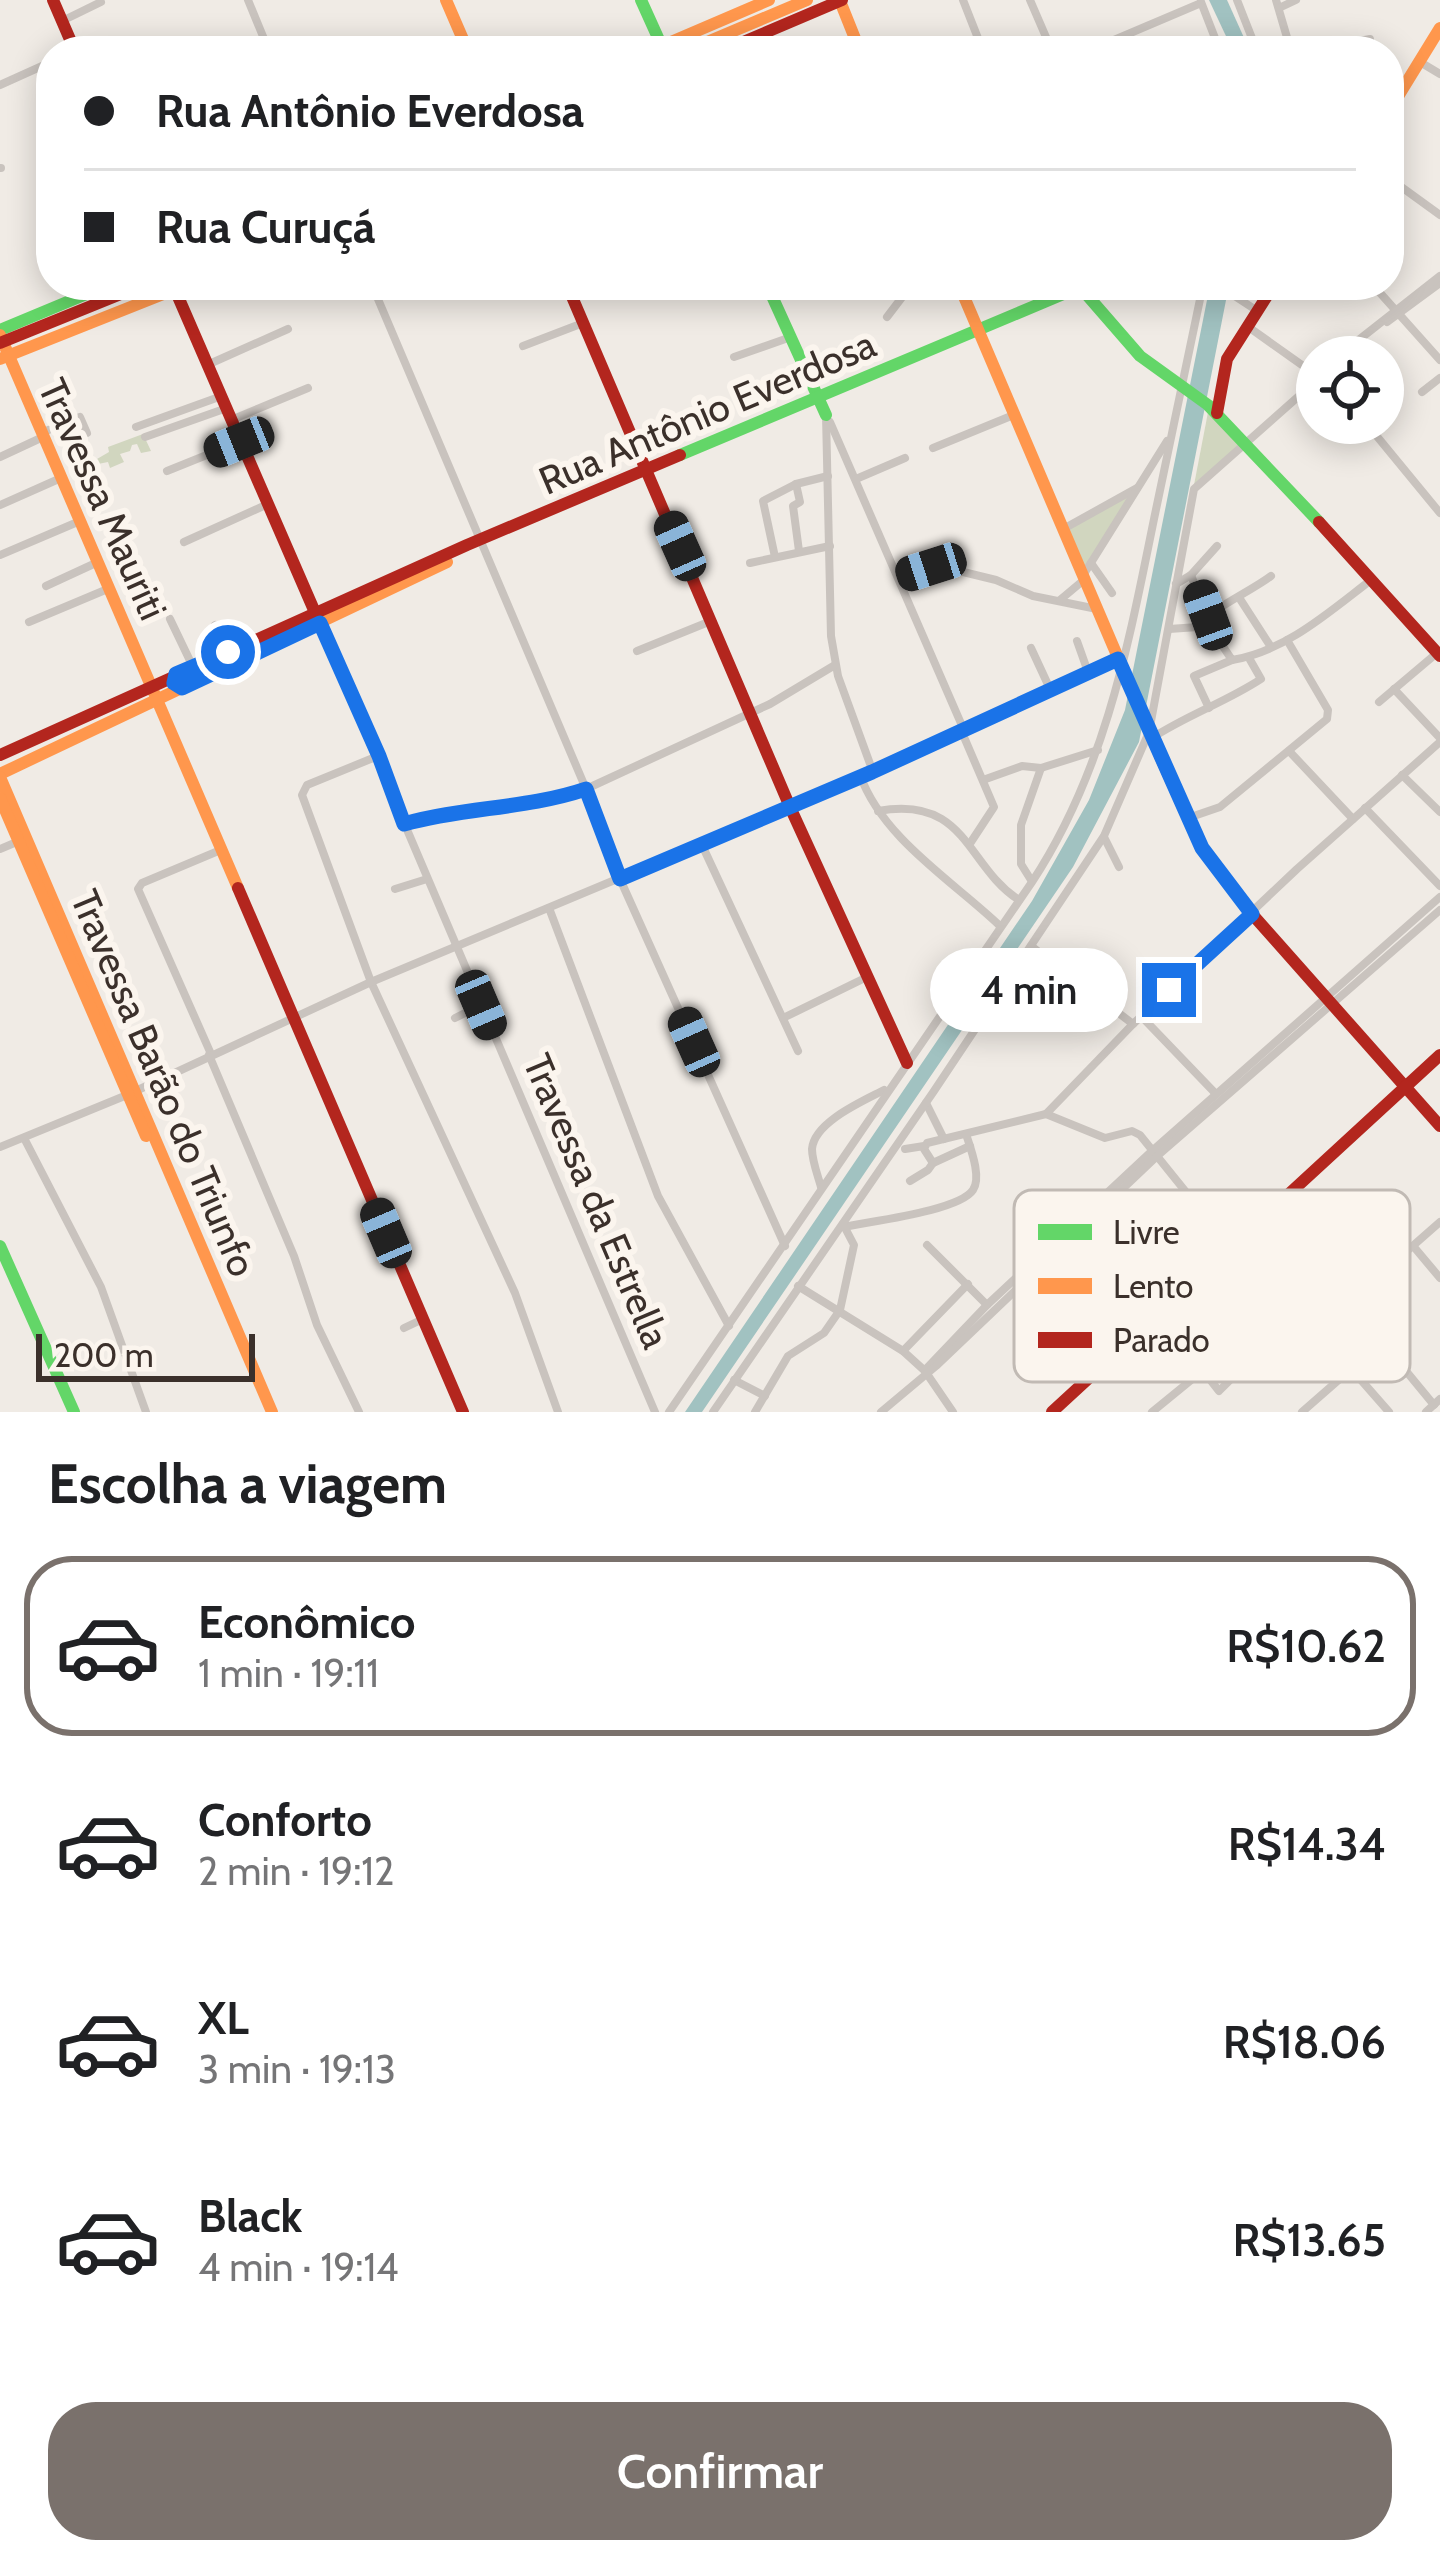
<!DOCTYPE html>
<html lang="pt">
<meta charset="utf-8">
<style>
body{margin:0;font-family:Cabin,sans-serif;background:#f2f2f2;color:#202124;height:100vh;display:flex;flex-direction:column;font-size:45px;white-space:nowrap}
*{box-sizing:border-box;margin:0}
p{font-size:39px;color:#757577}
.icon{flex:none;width:66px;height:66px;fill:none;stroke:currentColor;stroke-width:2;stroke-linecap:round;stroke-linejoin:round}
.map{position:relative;height:1412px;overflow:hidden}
.panel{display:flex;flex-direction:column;background:#fff;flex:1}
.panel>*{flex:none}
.hud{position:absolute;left:36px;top:36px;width:1368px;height:264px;border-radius:48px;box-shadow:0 6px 30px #0003;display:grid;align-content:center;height:264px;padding:0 48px;background:#fff}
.controls{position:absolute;left:1296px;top:336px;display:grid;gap:24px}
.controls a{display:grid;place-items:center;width:108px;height:108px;border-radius:50%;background:#fff;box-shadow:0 6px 30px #0003;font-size:60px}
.scale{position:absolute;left:36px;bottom:30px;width:219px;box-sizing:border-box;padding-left:12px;border:6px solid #3b302b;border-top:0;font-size:33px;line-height:42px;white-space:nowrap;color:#3b302b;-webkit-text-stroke:9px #fbf5ee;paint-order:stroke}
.end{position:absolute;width:54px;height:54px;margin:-27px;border:15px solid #1a73e8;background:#fff;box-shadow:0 0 0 6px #fff}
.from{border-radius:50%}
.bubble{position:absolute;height:84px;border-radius:42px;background:#fff;box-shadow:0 6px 30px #0003;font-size:39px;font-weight:600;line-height:84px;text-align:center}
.car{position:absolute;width:36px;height:72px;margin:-36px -18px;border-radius:15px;box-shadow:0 0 9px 3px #0007;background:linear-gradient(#222 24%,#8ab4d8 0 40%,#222 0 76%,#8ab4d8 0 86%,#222 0)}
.hud b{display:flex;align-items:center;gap:42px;height:114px;font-size:45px}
.hud b+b{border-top:3px solid #e0e0e0}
.hud i{width:30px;height:30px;background:#202124}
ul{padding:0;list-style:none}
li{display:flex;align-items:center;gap:36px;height:180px;margin:0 24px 18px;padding:0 24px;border:6px solid transparent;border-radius:48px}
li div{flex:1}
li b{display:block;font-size:45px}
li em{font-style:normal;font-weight:600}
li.active{border-color:#7a716c}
li>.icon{width:108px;height:108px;stroke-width:1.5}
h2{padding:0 48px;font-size:54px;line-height:144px}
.cta{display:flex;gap:24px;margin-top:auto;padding:24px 48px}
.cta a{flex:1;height:138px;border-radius:48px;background:#7a716c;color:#fff;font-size:48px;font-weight:600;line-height:138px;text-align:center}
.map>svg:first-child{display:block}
</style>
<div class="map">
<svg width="1440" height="1412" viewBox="0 0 1440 1412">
<rect width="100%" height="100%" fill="#f0ebe5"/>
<g fill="#d1d6bf">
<path d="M1209 407 1247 441 1194 485Z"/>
<path d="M143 434 151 451 141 453 137 444 132 445 130 451 120 454 124 462 110 468 108 462 98 464 97 459 109 452 108 447Z"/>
<path d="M1136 491 1084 570 1065 531Z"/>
</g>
<g fill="#a1c2c1">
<path d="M1209 0H1227L1250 51H1233Z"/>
<path d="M1210 285H1229L1139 742 1073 867 702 1412H685L1032 901 1089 800 1125 710Z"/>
</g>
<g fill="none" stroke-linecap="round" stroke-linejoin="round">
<g stroke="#c9c3be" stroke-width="8">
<path d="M248 0 269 51"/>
<path d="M963 0 983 51"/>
<path d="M1030 0 1052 51"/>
<path d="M1237 0 1257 51"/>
<path d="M1276 0 1291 51"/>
<path d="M1201 2 1220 51"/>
<path d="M1279 8 1296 0"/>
<path d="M62 21 101 2"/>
<path d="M1088 51 1201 3"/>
<path d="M1297 51C1323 44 1344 45 1370 39"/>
<path d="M1420 62 1440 74"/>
<path d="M0 85 51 62"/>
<path d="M0 168H1"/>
<path d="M1389 178 1440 215"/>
<path d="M372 285 586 789 620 879 785 1246"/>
<path d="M1235 285 1233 295 1256 310"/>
<path d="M1373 285 1440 360"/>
<path d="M887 317 903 296 920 285"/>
<path d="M1387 322 1440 283"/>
<path d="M1247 326 1316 375"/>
<path d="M523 346 583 323"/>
<path d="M734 357 791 337"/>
<path d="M1337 357 1440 276"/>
<path d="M207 365 288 329"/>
<path d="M1422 392 1440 378"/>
<path d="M826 415 831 636 838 676 873 772"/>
<path d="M231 420 308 388"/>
<path d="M830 422 963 728"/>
<path d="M1366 423 1440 513"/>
<path d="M136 427 219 397"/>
<path d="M41 433 80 417 87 433"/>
<path d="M145 437 224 409"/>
<path d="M933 448 1016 414"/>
<path d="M0 457 43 437"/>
<path d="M167 471 239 442"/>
<path d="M856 479 905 458"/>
<path d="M796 484 800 502 793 506 799 551"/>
<path d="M0 505 61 478"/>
<path d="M1065 528 1137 488"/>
<path d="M184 542 268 504"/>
<path d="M0 555 80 521"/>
<path d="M775 557 763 501 796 484 828 476"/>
<path d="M750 563 830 546"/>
<path d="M1091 563 1112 593"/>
<path d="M1084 574 1167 441"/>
<path d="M1191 575 1213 634"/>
<path d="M900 577 931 567 955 570 996 580 1033 596 1097 609"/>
<path d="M1176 584 1191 575 1217 546"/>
<path d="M46 586 98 562"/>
<path d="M1240 599 1271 647"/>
<path d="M1060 600 1085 579"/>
<path d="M170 619 193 667"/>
<path d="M29 622 110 588"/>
<path d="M319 623 655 1412"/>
<path d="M215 625 228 652"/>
<path d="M1198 627 1216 636 1232 660C1286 651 1329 612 1371 580"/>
<path d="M1169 629 1198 627C1213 607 1250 592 1271 576"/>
<path d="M1077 641 1088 672"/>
<path d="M1031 648 1050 689"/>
<path d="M637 651 711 621"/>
<path d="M1394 689 1440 738"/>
<path d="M1379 702 1437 653"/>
<path d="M1209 708 1194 676 1232 660"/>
<path d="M961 730 994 807 971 842"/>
<path d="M1152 738C1187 715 1226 702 1261 679L1249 658"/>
<path d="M1289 751 1353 819"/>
<path d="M378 756 307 785 302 795 371 982 515 1293 558 1412"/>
<path d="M860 775C883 839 953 881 1000 926"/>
<path d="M1402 775 1440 812"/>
<path d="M983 780 1022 766 1041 768 1098 750"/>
<path d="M1365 808 1440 886"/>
<path d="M878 811C967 795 966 866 1019 900"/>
<path d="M1188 818 1220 807 1327 719 1328 710 1287 640"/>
<path d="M404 824 438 814 535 802 586 789 770 704 835 665"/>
<path d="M1104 837 1119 867"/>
<path d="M702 845 798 1051"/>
<path d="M0 849 19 841"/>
<path d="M1031 880 1021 864V825L1041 768"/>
<path d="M395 889 427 879"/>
<path d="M549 908 658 1196 729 1326"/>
<path d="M1031 946 1133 1024"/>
<path d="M1141 1016 1216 1094"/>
<path d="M455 1018 481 1005"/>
<path d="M783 1018 865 978"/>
<path d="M211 1054 138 889 142 883 223 849"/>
<path d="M209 1055 294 1256 317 1325 359 1412"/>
<path d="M926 1103 944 1139"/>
<path d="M1046 1114 1105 1138 1132 1131 1140 1135 1190 1197 1276 1283 1389 1412"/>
<path d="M24 1138 101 1287 146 1412"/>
<path d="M970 1146 933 1163 924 1149 927 1143 1046 1114 1133 1024 1297 869 1440 742"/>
<path d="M0 1147 127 1095 371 982 873 772 1118 659"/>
<path d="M905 1149 924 1146"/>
<path d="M910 1181 928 1170 933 1163"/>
<path d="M821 1187C818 1176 812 1161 812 1149 814 1122 863 1101 884 1090"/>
<path d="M844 1227C871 1221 959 1211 973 1190 982 1177 970 1147 966 1134"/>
<path d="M927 1245 987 1305"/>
<path d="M1414 1247 1440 1278"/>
<path d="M798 1286 903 1351 925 1371 953 1412"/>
<path d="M1350 1303 1434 1405"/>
<path d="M1158 1313 1219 1391 1300 1311"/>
<path d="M404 1328 423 1319"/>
<path d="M1317 1330 1440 1222"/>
<path d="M903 1351 968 1284"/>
<path d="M925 1370 987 1305 1152 1151 1440 897"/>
<path d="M734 1380 765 1396"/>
<path d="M669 1412 1032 882C1105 771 1128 647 1154 519 1170 441 1187 363 1203 285"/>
<path d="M713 1412 934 1091 1104 836 1149 732 1194 489 1317 380"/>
<path d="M755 1412 788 1356 824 1333 840 1310 854 1245 843 1224"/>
<path d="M881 1412 936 1366 1156 1157 1440 910"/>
<path d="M1152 1412 1201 1372"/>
<path d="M1302 1412 1350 1370"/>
<path d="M1426 1412 1440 1399"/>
</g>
<g stroke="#63d668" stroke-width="12">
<path d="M641 0 664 51"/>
<path d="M767 285 826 415"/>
<path d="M0 330 108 285"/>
<path d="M680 455 1080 287 1140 356 1208 405 1319 522"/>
<path d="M0 1246 74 1412"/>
</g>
<g stroke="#ff974d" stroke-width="12">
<path d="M446 0 468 51"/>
<path d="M840 1 860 51"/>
<path d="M650 51 769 0"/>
<path d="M686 51 807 0"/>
<path d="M1389 111 1440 28"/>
<path d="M959 285 1160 756"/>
<path d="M0 335 238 888"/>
<path d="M0 359 186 285"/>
<path d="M0 774 447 562"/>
<path d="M0 777 272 1412"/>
<path d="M0 798 146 1136"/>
</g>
<g stroke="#b3261e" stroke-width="12">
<path d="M53 0 75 51"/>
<path d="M722 51 842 0"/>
<path d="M173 285 317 617"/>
<path d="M567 285 790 807 907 1063"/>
<path d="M0 343 143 285"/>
<path d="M1217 413 1227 359 1274 285"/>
<path d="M1319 522 1440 656"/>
<path d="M0 755 467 545 680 455"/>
<path d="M1160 756 1202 849 1252 914 1440 1126"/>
<path d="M238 888 463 1412"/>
<path d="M1052 1412 1440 1055"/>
</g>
</g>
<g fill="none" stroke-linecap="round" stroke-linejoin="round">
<path stroke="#1a73e8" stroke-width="15" d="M228 652 176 674 174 683 182 688 320 623 379 756 404 824C464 807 527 809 586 789L620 879 872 772 1118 659 1202 848 1252 914 1169 990"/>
</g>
<g text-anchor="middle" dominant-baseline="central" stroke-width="12" stroke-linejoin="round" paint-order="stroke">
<g font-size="39" fill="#3b302b" stroke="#fbf5ee">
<text transform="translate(707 412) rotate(-23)">Rua Antônio Everdosa</text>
<text transform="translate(103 499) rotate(66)">Travessa Mauriti</text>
<text transform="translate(164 1083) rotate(67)">Travessa Barão do Triunfo</text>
<text transform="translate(597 1201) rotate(67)">Travessa da Estrella</text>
</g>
</g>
<rect x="1014" y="1190" width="396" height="192" rx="18" fill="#fbf5ee" stroke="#c1bab4" stroke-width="3"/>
<rect x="1038" y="1224" width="54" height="16" fill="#63d668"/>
<rect x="1038" y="1278" width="54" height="16" fill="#ff974d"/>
<rect x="1038" y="1332" width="54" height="16" fill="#b3261e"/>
<g font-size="33" fill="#3b302b">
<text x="1113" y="1244">Livre</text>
<text x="1113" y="1298">Lento</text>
<text x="1113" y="1352">Parado</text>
</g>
</svg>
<div class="controls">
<a><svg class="icon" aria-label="locate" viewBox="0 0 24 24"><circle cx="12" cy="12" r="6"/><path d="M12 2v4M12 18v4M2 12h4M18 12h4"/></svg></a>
</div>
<div class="scale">200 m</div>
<i class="end from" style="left:228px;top:652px"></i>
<i class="end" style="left:1169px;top:990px"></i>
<div class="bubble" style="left:930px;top:948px;width:198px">4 min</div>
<i class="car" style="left:239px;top:442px;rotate:248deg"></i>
<i class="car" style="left:680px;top:546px;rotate:336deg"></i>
<i class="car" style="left:931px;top:567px;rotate:252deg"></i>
<i class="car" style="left:1208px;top:615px;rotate:340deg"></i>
<i class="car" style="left:481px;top:1005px;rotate:157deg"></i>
<i class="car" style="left:694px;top:1042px;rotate:336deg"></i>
<i class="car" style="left:386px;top:1233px;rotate:337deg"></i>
<div class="hud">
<b><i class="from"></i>Rua Antônio Everdosa</b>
<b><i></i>Rua Curuçá</b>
</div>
</div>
<section class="panel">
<h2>Escolha a viagem</h2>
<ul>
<li class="active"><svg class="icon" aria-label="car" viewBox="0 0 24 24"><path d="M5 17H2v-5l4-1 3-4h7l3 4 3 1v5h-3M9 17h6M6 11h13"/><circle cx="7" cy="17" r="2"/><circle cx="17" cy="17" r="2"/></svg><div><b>Econômico</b><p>1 min · 19:11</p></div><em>R$10.62</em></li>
<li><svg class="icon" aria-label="car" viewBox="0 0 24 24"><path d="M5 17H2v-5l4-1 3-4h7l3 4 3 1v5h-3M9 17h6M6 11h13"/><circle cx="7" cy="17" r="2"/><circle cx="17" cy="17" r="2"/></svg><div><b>Conforto</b><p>2 min · 19:12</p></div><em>R$14.34</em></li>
<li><svg class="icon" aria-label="car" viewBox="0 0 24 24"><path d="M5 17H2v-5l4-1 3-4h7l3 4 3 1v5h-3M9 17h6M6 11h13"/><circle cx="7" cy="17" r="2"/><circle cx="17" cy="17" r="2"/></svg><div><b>XL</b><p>3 min · 19:13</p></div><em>R$18.06</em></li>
<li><svg class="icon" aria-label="car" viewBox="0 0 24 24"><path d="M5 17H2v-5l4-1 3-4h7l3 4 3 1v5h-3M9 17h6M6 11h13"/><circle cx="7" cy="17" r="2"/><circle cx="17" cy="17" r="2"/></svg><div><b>Black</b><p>4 min · 19:14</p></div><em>R$13.65</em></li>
</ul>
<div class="cta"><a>Confirmar</a></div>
</section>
